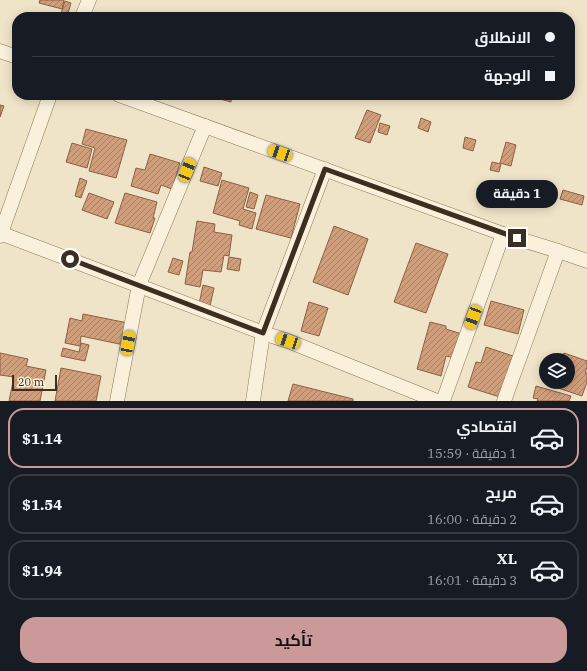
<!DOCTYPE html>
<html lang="ar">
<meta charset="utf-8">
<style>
body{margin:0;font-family:"IBM Plex Serif",Cairo,serif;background:#242831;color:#f1f3f6;direction:rtl;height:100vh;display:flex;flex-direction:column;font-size:15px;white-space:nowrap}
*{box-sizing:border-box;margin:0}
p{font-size:13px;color:#9ea1a6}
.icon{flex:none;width:22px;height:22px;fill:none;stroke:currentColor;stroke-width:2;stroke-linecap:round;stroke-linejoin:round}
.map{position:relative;height:401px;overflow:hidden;direction:ltr}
.sheet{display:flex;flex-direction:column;background:#171b24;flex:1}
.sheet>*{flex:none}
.top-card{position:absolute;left:12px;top:12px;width:563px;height:88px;border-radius:16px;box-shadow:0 2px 10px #0003;direction:rtl;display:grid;align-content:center;height:88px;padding:0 20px;background:#171b24}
.fabs{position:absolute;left:539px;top:353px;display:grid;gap:8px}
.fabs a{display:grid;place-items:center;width:36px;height:36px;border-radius:50%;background:#171b24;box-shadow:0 2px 10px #0003;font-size:20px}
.scale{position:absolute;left:12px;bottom:10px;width:45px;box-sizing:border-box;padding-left:4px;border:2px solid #3d2e20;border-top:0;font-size:11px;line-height:14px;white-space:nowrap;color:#3d2e20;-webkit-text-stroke:3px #f7eed8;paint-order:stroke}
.end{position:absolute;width:18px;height:18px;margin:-9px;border:5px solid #3d2e20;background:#fff;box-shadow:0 0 0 2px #fff}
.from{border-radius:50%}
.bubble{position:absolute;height:28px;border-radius:14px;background:#171b24;box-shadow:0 2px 10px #0003;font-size:13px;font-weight:700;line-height:28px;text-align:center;direction:rtl}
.car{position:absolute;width:12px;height:24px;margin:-12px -6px;border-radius:5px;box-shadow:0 0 3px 1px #0007;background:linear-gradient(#f5c518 24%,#345 0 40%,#f5c518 0 76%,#345 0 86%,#f5c518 0)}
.top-card b{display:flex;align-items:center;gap:14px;height:38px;font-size:15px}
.top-card b+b{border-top:1px solid #363941}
.top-card i{width:10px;height:10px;background:#f1f3f6}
ul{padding:7px 0 0;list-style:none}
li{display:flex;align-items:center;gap:12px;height:60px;margin:0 8px 6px;padding:0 12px;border:2px solid #363941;border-radius:16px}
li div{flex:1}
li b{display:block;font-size:15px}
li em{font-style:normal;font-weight:700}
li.selected{border-color:#cc999b}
li>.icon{width:36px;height:36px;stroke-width:1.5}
.cta{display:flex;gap:8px;margin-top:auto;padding:8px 20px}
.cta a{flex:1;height:46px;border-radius:16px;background:#cc999b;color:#111;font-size:16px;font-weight:700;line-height:46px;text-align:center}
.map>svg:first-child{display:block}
</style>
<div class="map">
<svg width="587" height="401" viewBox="0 0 587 401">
<defs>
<pattern id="building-hatch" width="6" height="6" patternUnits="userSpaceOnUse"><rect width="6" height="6" fill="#cf9f7d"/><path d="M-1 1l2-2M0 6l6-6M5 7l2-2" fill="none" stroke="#a98266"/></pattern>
</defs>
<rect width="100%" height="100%" fill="#f0e4c8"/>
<g fill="url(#building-hatch)" stroke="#8d5f41">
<path d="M40 0H64L62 9 39 3Z"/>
<path d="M65 1 71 3 67 17H60Z"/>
<path d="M221 95H232L231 102 220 99Z"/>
<path d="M0 105 4 106 0 117Z"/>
<path d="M367 110 381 115 370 143 355 138Z"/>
<path d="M421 118 431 122 428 132 418 128Z"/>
<path d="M380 123 390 126 387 135 378 132Z"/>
<path d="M86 129 127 140 116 178 89 171 95 148 82 144Z"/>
<path d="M465 137 476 140 473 151 463 148Z"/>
<path d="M506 142 516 145 511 166 500 163Z"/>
<path d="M72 143 92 149 87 168 66 162Z"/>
<path d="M150 154 180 163 172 189 161 185 158 194 131 186 136 168 145 170Z"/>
<path d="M492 162 501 164 499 172 490 170Z"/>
<path d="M204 167 222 173 218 186 200 181Z"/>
<path d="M80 178 87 181 81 198 75 196Z"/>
<path d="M222 180 249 188 243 209 256 213 252 229 239 225 240 221 213 213Z"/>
<path d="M563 190 584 196 582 205 560 199Z"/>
<path d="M250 192 258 195 254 209 246 207Z"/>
<path d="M89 193 114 202 107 219 82 210Z"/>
<path d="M125 193 157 202 153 218H155L150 233 115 223Z"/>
<path d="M266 195 300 204 291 238 256 229Z"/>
<path d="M197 221 215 224 214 232 232 235 229 256 224 255 221 272 203 270 200 287 185 284 190 252H192Z"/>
<path d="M334 226 368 239 348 295 313 282Z"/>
<path d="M416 243 448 254 426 313 394 302Z"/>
<path d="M229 257 241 259 239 271 227 269Z"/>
<path d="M173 258 183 261 179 275 168 272Z"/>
<path d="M203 285 214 288 210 306 199 304Z"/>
<path d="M491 301 524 310 518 334 484 325Z"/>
<path d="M309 302 328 308 319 336 301 331Z"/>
<path d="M83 314 128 323 124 345 81 336 80 346 65 343 70 318 82 321Z"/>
<path d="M430 322 446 326V329L462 334 455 358 446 356 441 376 417 369Z"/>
<path d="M81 343 89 345 85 361 61 356 63 348 79 352Z"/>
<path d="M486 347 516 357 503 398 468 387 476 362 481 363Z"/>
<path d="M0 353 28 359 26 366 46 370 40 401H9L14 377 0 375Z"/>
<path d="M564 353 587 361V367L585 373H587V382L582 396 552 386 554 382H568V360H562Z"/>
<path d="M61 368 101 376 96 401H55Z"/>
<path d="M293 384 353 399V401H288Z"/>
<path d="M536 386 571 396 569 401H537L538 399 533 398Z"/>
</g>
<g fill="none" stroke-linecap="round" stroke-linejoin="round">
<defs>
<g id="minor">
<path d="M82 17 89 0"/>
<path d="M0 51 17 57"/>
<path d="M119 95 503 234 558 251 587 261"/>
<path d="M0 233 263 333 288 341 437 401"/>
<path d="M0 236 50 95"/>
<path d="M117 401 139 285 205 126"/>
<path d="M253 401 263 333 325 169"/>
<path d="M443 401 503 234"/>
<path d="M504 401 558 251"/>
</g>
</defs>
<use href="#minor" stroke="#8d765c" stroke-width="15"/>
<use href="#minor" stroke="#faf1dc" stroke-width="14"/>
</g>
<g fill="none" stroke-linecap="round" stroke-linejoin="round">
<path stroke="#3d2e20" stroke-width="5" d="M70 259 263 333 325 169 517 238"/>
</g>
</svg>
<div class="fabs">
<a><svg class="icon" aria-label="layers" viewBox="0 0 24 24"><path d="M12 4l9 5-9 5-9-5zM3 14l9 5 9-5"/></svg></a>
</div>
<div class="scale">20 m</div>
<i class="end from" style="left:70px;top:259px"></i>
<i class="end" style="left:517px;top:238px"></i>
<div class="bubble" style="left:476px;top:180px;width:82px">1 دقيقة</div>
<i class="car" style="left:280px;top:153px;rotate:289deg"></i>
<i class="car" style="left:187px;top:170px;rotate:22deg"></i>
<i class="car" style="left:473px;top:317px;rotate:200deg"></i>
<i class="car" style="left:288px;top:341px;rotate:288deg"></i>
<i class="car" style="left:128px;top:343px;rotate:11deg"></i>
<div class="top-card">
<b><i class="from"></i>الانطلاق</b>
<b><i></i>الوجهة</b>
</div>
</div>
<section class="sheet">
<ul>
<li class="selected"><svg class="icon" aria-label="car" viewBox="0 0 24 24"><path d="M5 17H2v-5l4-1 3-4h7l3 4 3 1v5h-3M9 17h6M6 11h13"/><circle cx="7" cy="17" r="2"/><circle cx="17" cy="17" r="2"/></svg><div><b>اقتصادي</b><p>1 دقيقة · 15:59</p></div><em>$1.14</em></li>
<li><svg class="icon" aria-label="car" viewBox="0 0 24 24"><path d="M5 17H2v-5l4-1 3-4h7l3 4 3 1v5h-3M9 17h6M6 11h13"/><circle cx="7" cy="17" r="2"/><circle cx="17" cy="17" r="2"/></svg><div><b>مريح</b><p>2 دقيقة · 16:00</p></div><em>$1.54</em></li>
<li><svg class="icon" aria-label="car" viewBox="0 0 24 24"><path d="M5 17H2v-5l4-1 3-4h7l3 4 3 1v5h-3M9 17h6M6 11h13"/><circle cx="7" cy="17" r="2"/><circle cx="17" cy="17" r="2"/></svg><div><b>XL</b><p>3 دقيقة · 16:01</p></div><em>$1.94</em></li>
</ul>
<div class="cta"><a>تأكيد</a></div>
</section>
